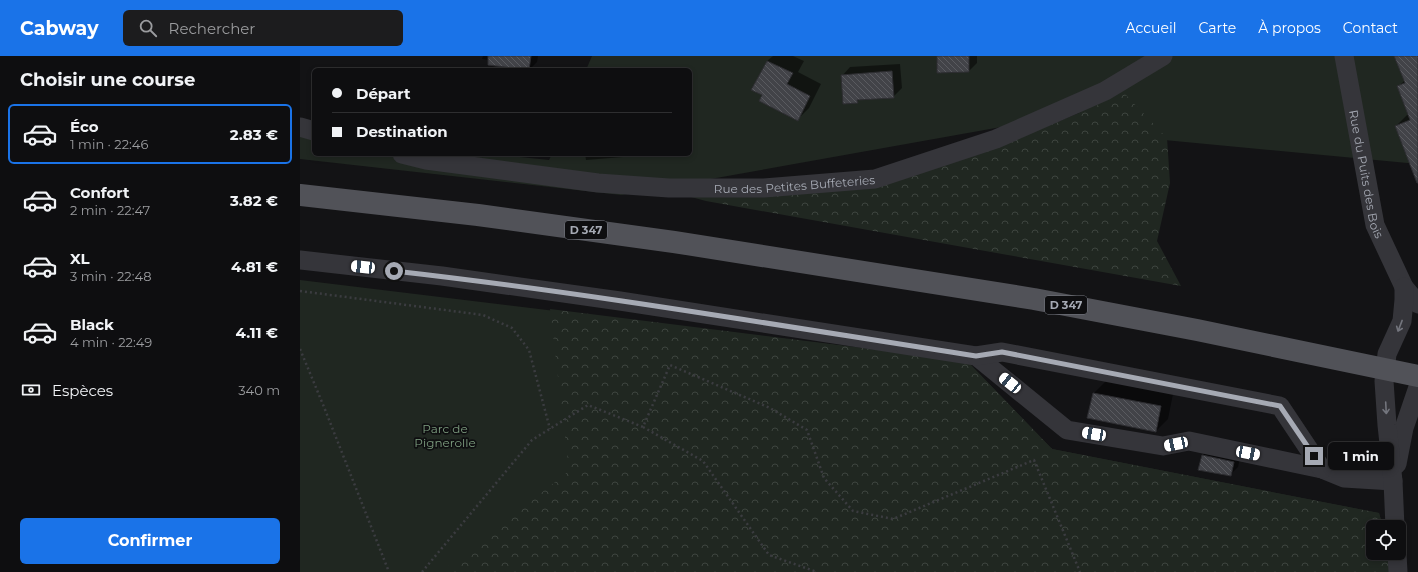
<!DOCTYPE html>
<html lang="fr">
<meta charset="utf-8">
<style>
body{margin:0;font-family:Montserrat,sans-serif;background:#1c1c1e;color:#f1f3f6;height:100vh;display:flex;flex-direction:column;font-size:15px;white-space:nowrap}
*{box-sizing:border-box;margin:0}
p{font-size:13px;color:#9b9c9f}
.icon{flex:none;width:22px;height:22px;fill:none;stroke:currentColor;stroke-width:2;stroke-linecap:round;stroke-linejoin:round}
.map{position:relative;flex:1;overflow:hidden}
.drawer{display:flex;flex-direction:column;background:#0e0e10;width:300px}
.drawer>*{flex:none}
.guide{position:absolute;left:12px;top:12px;width:380px;height:88px;border-radius:6px;box-shadow:0 2px 6px #0003,0 0 0 1px #2e2e30;display:grid;align-content:center;height:88px;padding:0 20px;background:#0e0e10}
.buttons{position:absolute;left:1066px;top:464px;display:grid;gap:8px}
.buttons a{display:grid;place-items:center;width:40px;height:40px;border-radius:6px;background:#0e0e10;box-shadow:0 2px 6px #0003,0 0 0 1px #2e2e30;font-size:20px}
.end{position:absolute;width:18px;height:18px;margin:-9px;border:5px solid #a6aab4;background:#111;box-shadow:0 0 0 2px #111}
.from{border-radius:50%}
.bubble{position:absolute;height:28px;border-radius:6px;background:#0e0e10;box-shadow:0 2px 6px #0003,0 0 0 1px #2e2e30;font-size:13px;font-weight:700;line-height:28px;text-align:center}
.car{position:absolute;width:12px;height:24px;margin:-12px -6px;border-radius:5px;box-shadow:0 0 3px 1px #0007;background:linear-gradient(#fff 24%,#345 0 40%,#fff 0 76%,#345 0 86%,#fff 0)}
.guide b{display:flex;align-items:center;gap:14px;height:38px;font-size:15px}
.guide b+b{border-top:1px solid #2e2e30}
.guide i{width:10px;height:10px;background:#f1f3f6}
ul{padding:0;list-style:none}
li{display:flex;align-items:center;gap:12px;height:60px;margin:0 8px 6px;padding:0 12px;border:2px solid transparent;border-radius:6px}
li div{flex:1}
li b{display:block;font-size:15px}
li em{font-style:normal;font-weight:700}
li.current{border-color:#1a73e8}
li>.icon{width:36px;height:36px;stroke-width:1.5}
h2{padding:0 20px;font-size:18px;line-height:48px}
.pay{display:flex;align-items:center;gap:10px;height:44px;padding:0 20px;font-size:15px}
.pay p{margin-inline-start:auto}
.button{display:flex;gap:8px;margin-top:auto;padding:8px 20px}
.button a{flex:1;height:46px;border-radius:6px;background:#1a73e8;color:#fff;font-size:16px;font-weight:700;line-height:46px;text-align:center}
header{display:flex;align-items:center;gap:24px;box-sizing:border-box;height:56px;padding:0 20px;background:#1a73e8;color:#fff}
header strong{font-size:19px}
nav{display:flex;gap:22px;margin-inline-start:auto;font-size:14px}
.search{width:280px;height:36px;background:#1c1c1e;display:flex;align-items:center;gap:10px;box-sizing:border-box;padding:0 14px;border-radius:6px;color:#9b9c9f;font-size:15px}
main{display:flex;flex:1;min-height:0}
.map>svg:first-child{display:block}
</style>
<header>
<strong>Cabway</strong>
<div class="search"><svg class="icon" aria-label="search" viewBox="0 0 24 24"><circle cx="10" cy="10" r="6"/><path d="M15 15l6 6"/></svg>Rechercher</div>
<nav><a>Accueil</a><a>Carte</a><a>À propos</a><a>Contact</a></nav>
</header>
<main>
<section class="drawer">
<h2>Choisir une course</h2>
<ul>
<li class="current"><svg class="icon" aria-label="car" viewBox="0 0 24 24"><path d="M5 17H2v-5l4-1 3-4h7l3 4 3 1v5h-3M9 17h6M6 11h13"/><circle cx="7" cy="17" r="2"/><circle cx="17" cy="17" r="2"/></svg><div><b>Éco</b><p>1 min · 22:46</p></div><em>2.83 €</em></li>
<li><svg class="icon" aria-label="car" viewBox="0 0 24 24"><path d="M5 17H2v-5l4-1 3-4h7l3 4 3 1v5h-3M9 17h6M6 11h13"/><circle cx="7" cy="17" r="2"/><circle cx="17" cy="17" r="2"/></svg><div><b>Confort</b><p>2 min · 22:47</p></div><em>3.82 €</em></li>
<li><svg class="icon" aria-label="car" viewBox="0 0 24 24"><path d="M5 17H2v-5l4-1 3-4h7l3 4 3 1v5h-3M9 17h6M6 11h13"/><circle cx="7" cy="17" r="2"/><circle cx="17" cy="17" r="2"/></svg><div><b>XL</b><p>3 min · 22:48</p></div><em>4.81 €</em></li>
<li><svg class="icon" aria-label="car" viewBox="0 0 24 24"><path d="M5 17H2v-5l4-1 3-4h7l3 4 3 1v5h-3M9 17h6M6 11h13"/><circle cx="7" cy="17" r="2"/><circle cx="17" cy="17" r="2"/></svg><div><b>Black</b><p>4 min · 22:49</p></div><em>4.11 €</em></li>
</ul>
<div class="pay"><svg class="icon" aria-label="cash" viewBox="0 0 24 24"><path d="M3 7h18v10H3z"/><circle cx="12" cy="12" r="2"/></svg>Espèces<p>340 m</p></div>
<div class="button"><a>Confirmer</a></div>
</section>
<div class="map">
<svg width="1118" height="516" viewBox="0 0 1118 516">
<defs>
<pattern id="forest-crowns" width="20" height="18" patternUnits="userSpaceOnUse"><rect width="20" height="18" fill="#202721"/><path d="M2 6a3 3 0 1 1 6 0M12 15a3 3 0 1 1 6 0" fill="none" stroke="#3d443f"/></pattern>
<pattern id="building-back-hatch" width="6" height="6" patternUnits="userSpaceOnUse"><rect width="6" height="6" fill="#424348"/><path d="M-1 5l2 2M0 0l6 6M5-1l2 2" fill="none" stroke="#5a5b60"/></pattern>
</defs>
<rect width="100%" height="100%" fill="#131315"/>
<g fill="#202721">
<path d="M292 0H1118V108L843 82 829 48 321 139 0 103V77L14 78V98H191L249 104 252 98H390V14H286Z"/>
<path d="M0 224 667 305 752 393 1079 457 1083 471H1073V497L1095 516H0Z"/>
</g>
<g fill="url(#forest-crowns)">
<path d="M825 38 867 82 870 127 857 185 881 230 406 145 380 138 571 132 704 88Z"/>
<path d="M250 253 667 305 752 393 1079 457 1083 471H1073V497H1090L1095 516H141L269 415Z"/>
</g>
<g fill="#0007">
<path d="M183 0H238L237 6 229 14 200 6 182 3Z"/>
<path d="M473 0H493L504 5 498 16 521 28 509 52 497 64 463 39 467 5Z"/>
<path d="M638 0H677V7L669 15Z"/>
<path d="M1095 0H1118V98L1096 70 1109 57 1098 31 1105 24Z"/>
<path d="M600 8 602 32 593 41 561 42 557 46 542 20 550 11Z"/>
<path d="M285 98H360L286 104Z"/>
<path d="M806 325 873 338 868 363 856 375 789 362 794 337Z"/>
<path d="M911 391 941 398 938 411 930 419 903 399Z"/>
</g>
<g fill="url(#building-back-hatch)" stroke="#2d2d31">
<path d="M188 0H231L229 14 188 9Z"/>
<path d="M637 0H669V16L637 17Z"/>
<path d="M1094 0H1118V127H1117L1095 70 1110 64 1097 30 1105 27Z"/>
<path d="M467 5 493 17 487 28 510 40 498 65 459 45 462 39 451 34Z"/>
<path d="M592 15 594 42 557 44 558 47 543 48 541 19Z"/>
<path d="M793 337 861 350 856 376 787 362Z"/>
<path d="M902 399 934 406 931 420 898 414Z"/>
</g>
<g fill="none" stroke-linecap="round" stroke-linejoin="round">
<g stroke="#3b3c40" stroke-width="2.5" stroke-dasharray="2 3" stroke-linecap="butt">
<path d="M0 235 183 259 212 272 229 294 250 373"/>
<path d="M0 293 24 351 89 516"/>
<path d="M343 371 403 405 469 499 517 516"/>
<path d="M122 516 232 384 288 349 343 371 370 309 470 352 507 374 524 422 553 455 593 463 734 404 780 516"/>
</g>
<g stroke="#35353a" stroke-width="19">
<path id="s1" d="M1044 0 1075 169 1104 231 1118 248"/>
<path d="M0 71 14 75"/>
<path id="s2" d="M102 98 126 104 298 127 369 132H464L575 123 696 83 805 35 863 0"/>
<path d="M0 204 142 220 320 245 676 300 767 374 863 390 889 385 1022 413 1044 422 1093 425"/>
<path d="M676 300 702 296 980 350 1022 413"/>
<path d="M1097 408 1104 372 1118 331"/>
<path d="M1095 471 1093 425 1087 369 1084 325 1087 298 1102 265 1104 244V231"/>
<path d="M1097 497 1098 516"/>
</g>
<path stroke="#515258" stroke-width="22" d="M0 139 178 159 374 186 734 243 897 274 1118 320"/>
</g>
<defs><path id="oneway-shaft" d="M-6 0H5M1.5-3L5.5 0L1.5 3" fill="none" stroke-width="1.6" stroke-linecap="round" stroke-linejoin="round"/></defs>
<g stroke="#73757d">
<use href="#oneway-shaft" transform="translate(1100 270) rotate(111)"/>
<use href="#oneway-shaft" transform="translate(1086 352) rotate(87)"/>
</g>
<g fill="none" stroke-linecap="round" stroke-linejoin="round">
<path stroke="#a6aab4" stroke-width="5" d="M94 215C289 237 482 270 676 300L702 296 980 350 1014 400"/>
</g>
<g text-anchor="middle" dominant-baseline="central" stroke-width="3.5" stroke-linejoin="round" paint-order="stroke">
<g fill="#0e0e10" stroke="#787b83" stroke-width="1">
<rect x="265" y="165" width="42" height="18" rx="3"/>
<rect x="745" y="240" width="42" height="18" rx="3"/>
</g>
<g font-size="11" font-weight="bold" fill="#a6aab4">
<text x="286" y="174">D 347</text>
<text x="766" y="249">D 347</text>
</g>
<g font-size="12" fill="#a6aab4" stroke="#0e0e10">
<text stroke="none"><textPath href="#s1" startOffset="120">Rue du Puits des Bois</textPath></text>
<text stroke="none"><textPath href="#s2" startOffset="395">Rue des Petites Buffeteries</textPath></text>
</g>
<g font-size="12" fill="#7e9e80" stroke="#0e0e10">
<text x="145" y="372">Parc de<tspan x="145" dy="14">Pignerolle</tspan></text>
</g>
</g>
</svg>
<div class="buttons">
<a><svg class="icon" aria-label="locate" viewBox="0 0 24 24"><circle cx="12" cy="12" r="6"/><path d="M12 2v4M12 18v4M2 12h4M18 12h4"/></svg></a>
</div>
<i class="end from" style="left:94px;top:215px"></i>
<i class="end" style="left:1014px;top:400px"></i>
<div class="bubble" style="left:1028px;top:386px;width:66px">1 min</div>
<i class="car" style="left:63px;top:211px;rotate:276deg"></i>
<i class="car" style="left:710px;top:327px;rotate:309deg"></i>
<i class="car" style="left:794px;top:378px;rotate:280deg"></i>
<i class="car" style="left:876px;top:388px;rotate:258deg"></i>
<i class="car" style="left:948px;top:397px;rotate:101deg"></i>
<div class="guide">
<b><i class="from"></i>Départ</b>
<b><i></i>Destination</b>
</div>
</div>
</main>
